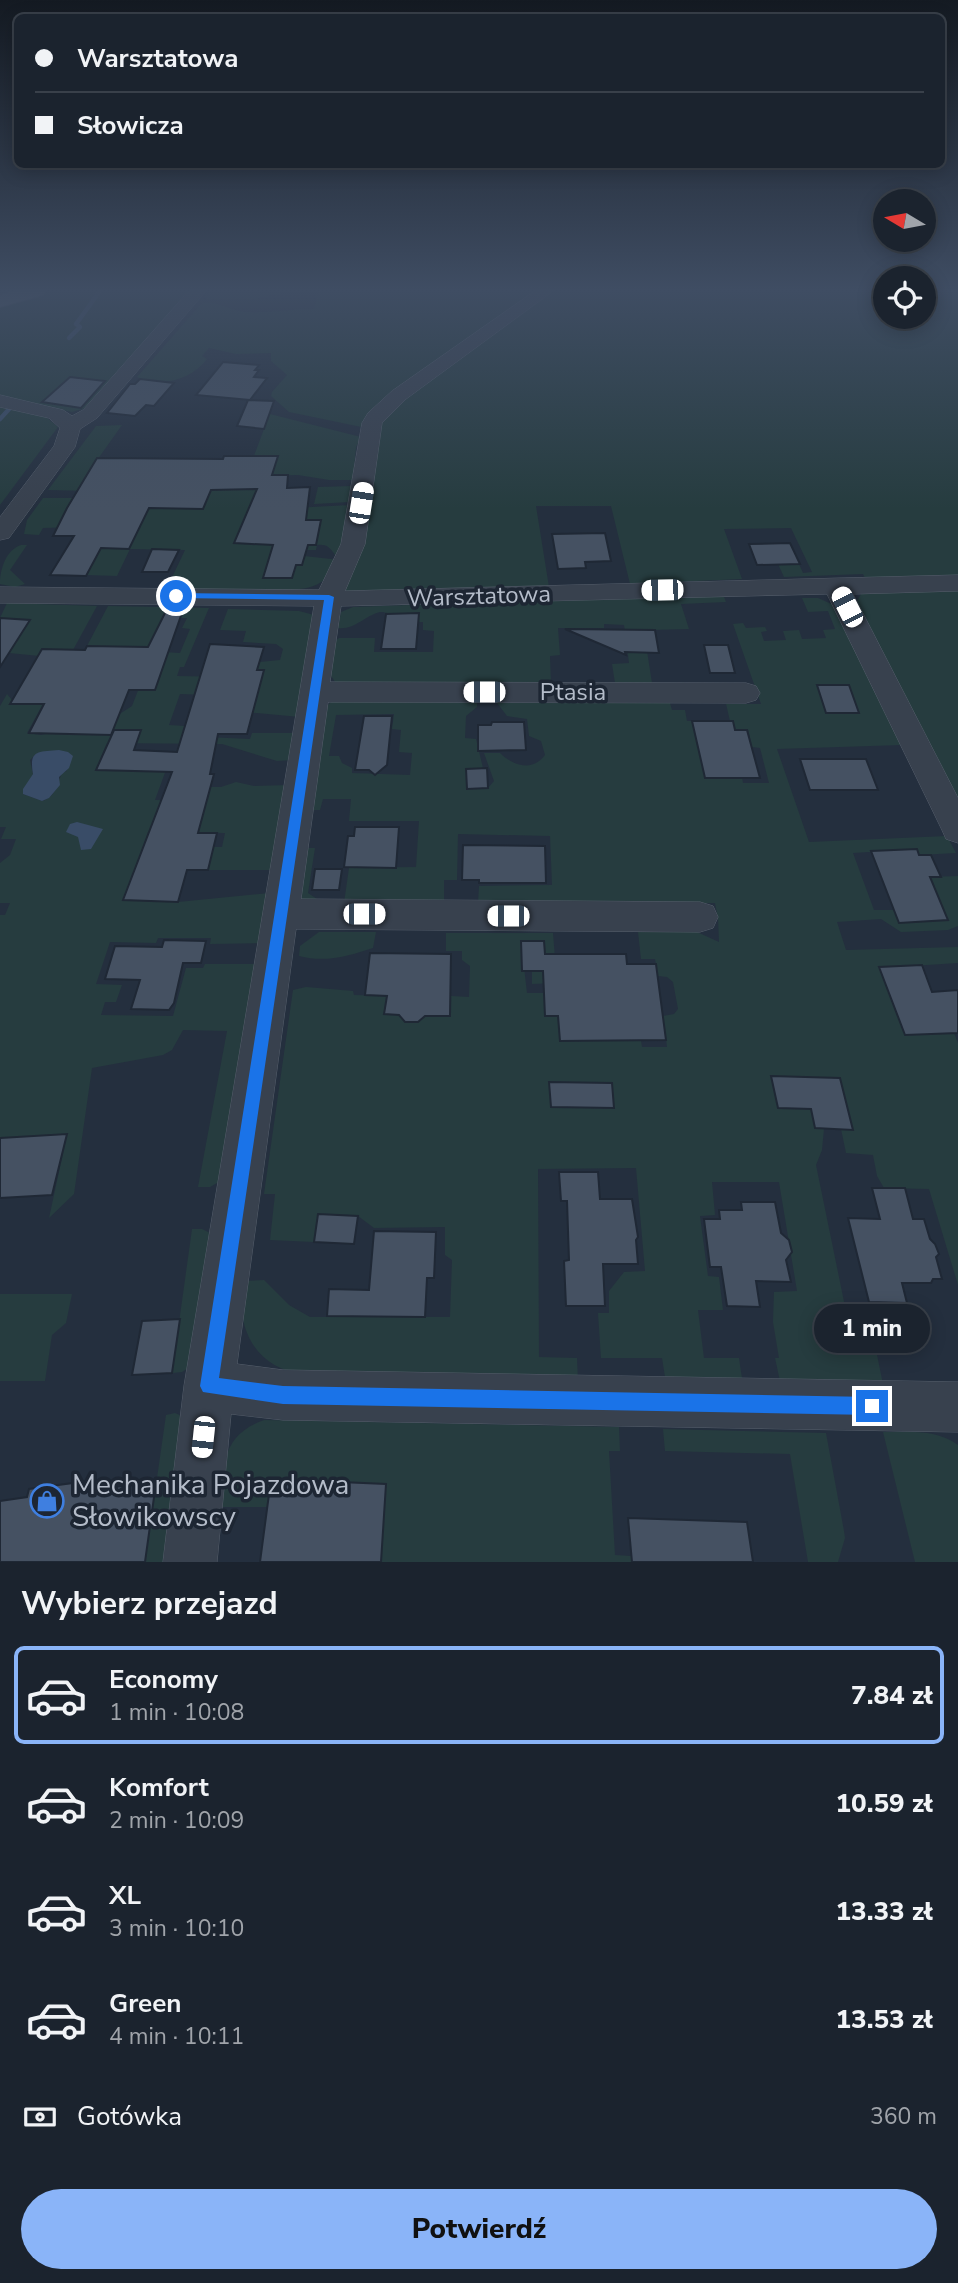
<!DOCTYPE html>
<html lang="pl">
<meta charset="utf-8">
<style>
body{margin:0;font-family:"Nunito Sans",sans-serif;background:#242b36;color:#f1f3f6;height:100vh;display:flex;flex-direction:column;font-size:26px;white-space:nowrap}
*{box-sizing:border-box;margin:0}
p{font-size:23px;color:#a0a4aa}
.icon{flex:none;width:38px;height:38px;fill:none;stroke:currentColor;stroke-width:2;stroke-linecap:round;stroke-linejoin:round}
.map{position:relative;height:1562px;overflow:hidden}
.panel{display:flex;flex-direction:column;background:#1b232e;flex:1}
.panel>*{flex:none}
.hud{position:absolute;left:14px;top:14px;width:931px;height:154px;border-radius:10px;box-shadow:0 4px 18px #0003,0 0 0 2px #39404a;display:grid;align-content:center;height:154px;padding:0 21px;background:#1b232e}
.needle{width:46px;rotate:280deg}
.buttons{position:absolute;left:873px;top:189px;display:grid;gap:14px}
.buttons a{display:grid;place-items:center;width:63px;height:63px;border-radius:50%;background:#1b232e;box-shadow:0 4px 18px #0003,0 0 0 2px #39404a;font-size:35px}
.end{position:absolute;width:32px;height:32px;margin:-16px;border:9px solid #1a73e8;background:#fff;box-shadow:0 0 0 4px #fff}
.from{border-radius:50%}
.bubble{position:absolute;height:49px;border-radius:24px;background:#1b232e;box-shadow:0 4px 18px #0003,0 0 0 2px #39404a;font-size:23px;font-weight:800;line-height:49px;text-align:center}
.car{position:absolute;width:21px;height:42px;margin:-21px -10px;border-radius:9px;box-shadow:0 0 5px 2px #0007;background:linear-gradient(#fff 24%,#345 0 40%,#fff 0 76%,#345 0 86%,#fff 0)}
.hud b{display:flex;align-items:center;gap:24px;height:66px;font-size:26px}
.hud b+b{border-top:2px solid #39404a}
.hud i{width:18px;height:18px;background:#f1f3f6}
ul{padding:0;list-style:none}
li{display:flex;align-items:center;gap:21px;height:98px;margin:0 14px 10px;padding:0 7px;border:4px solid transparent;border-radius:10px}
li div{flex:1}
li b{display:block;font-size:26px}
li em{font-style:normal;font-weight:800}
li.current{border-color:#8ab4f8}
li>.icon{width:63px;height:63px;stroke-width:1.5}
h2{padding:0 21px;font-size:32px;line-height:84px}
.pay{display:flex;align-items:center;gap:18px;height:77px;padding:0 21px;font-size:26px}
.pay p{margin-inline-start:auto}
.cta{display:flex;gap:14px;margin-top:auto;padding:14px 21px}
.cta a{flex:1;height:80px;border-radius:42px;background:#8ab4f8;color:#111;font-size:28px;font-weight:800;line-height:80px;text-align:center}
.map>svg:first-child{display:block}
</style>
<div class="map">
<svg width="958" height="1562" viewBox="0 0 958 1562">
<rect width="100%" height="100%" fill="#242f3e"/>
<g fill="#263c3f" fill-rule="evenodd">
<path d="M49 291H190L86 408 72 412 0 398V306Z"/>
<path d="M211 291H291L255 299H205Z"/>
<path d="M319 291H885L886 317H924V291H958V577L866 580 863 574 784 577 778 564H799L803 573 812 572 791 528 724 529 742 579 630 584 611 506H536L549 587 347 592 345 590 371 429 289 412 271 396 272 392 287 375 271 361V353L236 354 209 348 202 356 207 359C191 380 161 388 137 377L202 303C219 301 231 311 246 312 270 313 292 309 314 309Z"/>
<path d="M0 405 10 408 7 413 12 408 46 417 58 427 0 505V421L6 415 0 419Z"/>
<path d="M242 412 270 414 361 437 356 447 353 480H329L298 475 262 476 267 489 293 508 350 505 342 555H335C330 547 326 544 317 545L316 550H293L270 556 264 578H292L296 565H302L304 556 340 560C334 570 329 578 318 584 294 597 198 590 166 590L185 550 130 549 117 576 86 575 101 548H129L140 525 43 528 39 535 24 534 27 520 43 498H73L66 513 91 491 48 490 96 426 122 425 90 470 249 469 267 421 239 420Z"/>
<path d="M352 486 350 502 314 504 318 487Z"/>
<path d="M21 545H27L10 570 25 584 15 587 0 584C0 569 6 550 21 545Z"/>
<path d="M958 588V803L857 601 861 594 871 590Z"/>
<path d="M723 594 726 602 681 604 689 629 648 630 626 637 624 625 604 624V628H558L560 655 550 656 551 684 335 682 330 674 335 641 339 638H375L374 652H433L434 631 423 630V622C411 622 388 611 380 612 364 616 355 630 338 628L341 612 353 607Z"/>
<path d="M802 598H818L836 606 902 745 777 749 809 842 947 836 956 853 919 855 916 849 853 853 874 910H894L899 923 947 920 930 877 958 876V926L948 930 901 932 881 919 837 922 846 950 958 947V963L879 968 905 1035 954 1033 958 1043V1285L929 1189 884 1188 877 1176 873 1155 846 1153 841 1129H853L840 1078 805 1077 815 1128 824 1129 822 1150 816 1165 848 1321 852 1331 875 1345 884 1389 781 1386 775 1358H779L773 1322 774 1292 797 1291 779 1182H712L715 1215 700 1216 708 1276 719 1277 723 1310H698L704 1358H739L743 1385 666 1383 662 1358H601L598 1313H609V1291L624 1272 645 1271 636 1168 538 1169 539 1357 577 1358 578 1381 305 1375C255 1368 235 1329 243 1281L264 1280 289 1305 310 1317H450L452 1260 445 1255V1227L374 1228 358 1216 319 1214 314 1242 270 1240 275 1194H264L293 990 306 987 353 991 354 995 387 996 385 1014 399 1015 405 1022H418L425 1016H450L451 996 469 997 470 966 462 960V951H446V933H553L557 983 532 984V971H546L544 941H521L527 993H544L545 1016H558L557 993H568L569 1004H581L585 1041H641L642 1047H667L663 1016 674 1014 678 1009 673 982 667 977 658 976 655 959H641L638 932H697L719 942 718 918 715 903H478L479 886 552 885 550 836 458 834 457 880H444V908L317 907 303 901 298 892 305 848H315L308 893 323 903H344L349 868 416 867 419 821H349L351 799H323L320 810H309L325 709C331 699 340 698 351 697L468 699 477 703V707L466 716 465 738 476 739 483 768 466 769 468 789 488 788 494 781 484 753H500C513 766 533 772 545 755L541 741 529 736 527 719 507 716 497 703H670L672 710H685L687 721H692L705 778H742L743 783H769L760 748 752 747 748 729H735L733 721H730L726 704H761L733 624 743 623 746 628 765 627 767 631 761 632 764 641 786 640 783 631 799 630 802 639 826 638 823 630 835 629 828 611 808 612ZM394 714 392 729 401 730 399 752 412 753 410 775 352 773V768L342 763 339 756H329L336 715ZM549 1082 612 1083 614 1108 551 1107Z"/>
<path d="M7 603 97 606 73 650 50 657 9 653 29 620 0 618Z"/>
<path d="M108 606 209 608 184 667H180L177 676 225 677 260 662 280 660 283 649 276 644 243 642 246 631 220 630 228 609 299 611 314 615 300 717 246 712 236 696 180 694 169 725 185 726 183 736 250 739 252 733H298L293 760 277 761 222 744 107 743 96 769 170 759 155 800 206 801 210 787H221L236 782 254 786 289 785 275 870H208L213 847H222L225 833 148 832 124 900 178 902 270 893 263 943 210 944 211 938H158L156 943 110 942 96 984 122 985 116 1002H105L101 1015 173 1016 186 968H203L205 964H259L224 1179 210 1187H198L227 1031 183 1030 172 1050 163 1055 92 1068 74 1194 49 1218 67 1135 0 1138V915H5L10 903H0V863L10 855 16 839H1L6 827H0V706L7 694 12 700 11 704H43L27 733 41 735 118 715 132 706 144 675 163 652 180 653 190 629 182 628 187 618H174L167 632H156L147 649 138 647 87 646ZM36 754 67 771 62 773C57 784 56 797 42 801L23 794 33 774 30 760Z"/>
<path d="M626 638H645L652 683H615L612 664 629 663Z"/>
<path d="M319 932H376L373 948C349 956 325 963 299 956L300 946Z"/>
<path d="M192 1229H202L214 1235 193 1365 182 1372 172 1373Z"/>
<path d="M0 1294H72L66 1323 52 1335 45 1381H0Z"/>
<path d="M175 1413 186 1418 171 1562H145L166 1415Z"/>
<path d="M264 1420 619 1427 620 1451H609L615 1555 631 1556 632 1562H381L385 1484 271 1479 268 1507H221C223 1468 220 1436 264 1420Z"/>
<path d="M663 1429 826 1433 844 1531 845 1538 838 1562H808L790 1454 665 1451Z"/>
<path d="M883 1432C910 1432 936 1429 958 1445V1562H915Z"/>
</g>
<g fill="#394c67">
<path d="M59 750 68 752 73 756 69 768 59 777 60 785 49 798 42 801 23 794V789L33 774C29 750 37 752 59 750Z"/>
<path d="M77 822 103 829 91 849 81 850 78 837 66 832 70 824Z"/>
</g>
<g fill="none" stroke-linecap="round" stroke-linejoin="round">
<g stroke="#394c67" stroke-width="4.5">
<path d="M69 338 80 327 76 324 100 291"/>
<path d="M0 419 10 408"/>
</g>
</g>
<g fill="#455162" stroke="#1f2835" stroke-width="2">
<path d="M223 362 259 365 255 370H259L254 377 267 378 250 400 196 395Z"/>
<path d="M70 377 105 381 81 408 42 402Z"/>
<path d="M140 379 174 383 154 406 146 405 135 416 107 413 130 384H135Z"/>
<path d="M248 400 274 401 264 429 237 426Z"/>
<path d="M224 456H278L272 475H288L287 488 310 487 306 520H321L316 545H308L302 565H296L292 578H263L273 545 234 543 257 489 211 490 203 509 149 508 129 549 101 548 86 576 50 575 74 536H53L67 508 97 458 223 459Z"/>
<path d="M605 533 611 561 585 562 586 568 558 569 552 534Z"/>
<path d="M790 543 800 564 757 565 749 544Z"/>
<path d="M152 549 179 550 168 572H142Z"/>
<path d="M168 607H184L155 690H129L111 735 29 733 44 704H10L42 649 85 650 87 646 148 647Z"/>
<path d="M419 613 416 649H381L386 614Z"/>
<path d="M0 618 30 620 0 667Z"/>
<path d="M565 629 655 630 659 653 625 652 626 655Z"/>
<path d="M210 644 264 647 257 670H264L247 734H218L210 774H214L198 833H217L208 870H187L178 902 123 900 172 772 96 770 114 730H141L134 750 177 752Z"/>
<path d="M704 645H728L735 673H710Z"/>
<path d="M817 685H849L859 713H826Z"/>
<path d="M364 716H392L387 765 375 775 369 770H355Z"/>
<path d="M692 721H733L735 730H747L760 778H705Z"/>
<path d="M492 722H524L526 750 478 751V725H491Z"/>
<path d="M800 759H866L878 790H810Z"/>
<path d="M487 768 488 788 467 789 466 769Z"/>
<path d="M355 827H399L396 868 344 867 348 836H354Z"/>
<path d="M463 845 545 846 546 883H479V880H462Z"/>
<path d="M917 849 919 855H931L941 877H930L948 920 899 923 871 851Z"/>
<path d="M315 869H342L339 890H312Z"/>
<path d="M164 940 206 941 201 963H183L174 1003 169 1010 131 1009 140 980 105 979 115 946 162 947Z"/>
<path d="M521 941H544L545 954H626L627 964H656L666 1040 560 1041 558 1016H545L543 971H522Z"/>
<path d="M370 953 451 954 450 1016H425L418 1022H405L399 1015 384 1014 387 996 365 995Z"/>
<path d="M922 965 932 992 958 990V1033L905 1035 879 967Z"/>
<path d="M771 1076 840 1078 853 1130 815 1128 811 1109 778 1108Z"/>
<path d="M549 1082 612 1083 614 1108 551 1107Z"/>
<path d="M67 1134 52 1195 0 1198V1138Z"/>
<path d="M559 1172H598L600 1199H632L638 1237 636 1240 638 1264H603L605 1306H566L564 1261 569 1260 567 1201H561Z"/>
<path d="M872 1188H905L913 1219H924L930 1239 935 1244 939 1254 936 1257 942 1279H933L931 1283H902L907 1303 869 1302 848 1218 880 1219Z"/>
<path d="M741 1202H775L781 1233 789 1240 792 1252 786 1260 791 1282 756 1281 760 1307 727 1306 721 1267H710L704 1219H720L719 1210H742Z"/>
<path d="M318 1214 358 1216 354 1244 314 1242Z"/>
<path d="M374 1231 436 1232 434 1278H427L425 1317 327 1316 329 1289 369 1290Z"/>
<path d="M180 1319 172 1373 132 1375 142 1321Z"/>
<path d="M271 1479 386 1484 381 1562H260Z"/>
<path d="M95 1480 94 1489 156 1483 145 1562H0V1501L27 1497 29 1489Z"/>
<path d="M628 1518 747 1522 753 1562H632Z"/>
</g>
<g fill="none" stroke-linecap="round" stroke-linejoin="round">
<defs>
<g id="minor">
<path d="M189 291H206L97 418 80 429 75 447 9 538 0 540V517L54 446 60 428 49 418 0 407V395L63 410 72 416 83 410Z"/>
<path d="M535 291H553L406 399 382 423 365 544 345 591 958 575V591L853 594 958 798V843L946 839 942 830 827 594 341 606 330 682 746 683 756 686 760 693 756 700 746 703 328 702 301 899 700 902 713 906 718 917 713 928 700 932 296 929 237 1364 283 1370 958 1382V1432L283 1420 231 1414 217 1562H163L184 1386 314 606 0 603V587L319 590 341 544 362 423 368 413 392 391Z"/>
</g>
<path id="major" d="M15 291H46L43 295 0 307V295Z"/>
</defs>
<use href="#minor" stroke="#565f6c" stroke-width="1"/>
<use href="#major" stroke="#414a57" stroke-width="2"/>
<use href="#minor" fill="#38414e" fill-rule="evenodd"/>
<use href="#major" fill="#56606e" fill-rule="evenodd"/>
</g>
<linearGradient id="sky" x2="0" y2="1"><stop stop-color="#141a22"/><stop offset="0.57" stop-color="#3f4d63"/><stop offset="1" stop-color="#3f4d63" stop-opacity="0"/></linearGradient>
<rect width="958" height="509" fill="url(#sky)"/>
<path fill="#1a73e8" d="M176 593 329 595 334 597 219 1378 283 1386 872 1397 879 1400 881 1406 879 1412 872 1415 283 1404 203 1392 200 1386 324 600 173 598V594Z"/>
<defs>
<symbol id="shop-ring" viewBox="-11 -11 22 22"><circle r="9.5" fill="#1d2633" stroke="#3f7fe0" stroke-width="1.5"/><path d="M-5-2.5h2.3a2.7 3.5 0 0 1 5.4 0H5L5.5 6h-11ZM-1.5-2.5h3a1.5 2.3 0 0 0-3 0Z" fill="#3f7fe0"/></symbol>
</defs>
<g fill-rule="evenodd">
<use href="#shop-ring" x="28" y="1482" width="38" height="38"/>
</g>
<g text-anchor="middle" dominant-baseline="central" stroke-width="7" stroke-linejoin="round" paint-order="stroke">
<g font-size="24" fill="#b4bcc9" stroke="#1d2633">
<text transform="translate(479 596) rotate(-2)">Warsztatowa</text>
<text x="573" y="692">Ptasia</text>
</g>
<g font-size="28" fill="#b4bcc9" stroke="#1d2633" text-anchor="start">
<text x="72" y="1485">Mechanika Pojazdowa<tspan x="72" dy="32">Słowikowscy</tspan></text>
</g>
</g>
</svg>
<div class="buttons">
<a><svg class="needle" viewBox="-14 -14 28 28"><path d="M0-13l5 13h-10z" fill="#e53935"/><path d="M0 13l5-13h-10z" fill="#a0a4aa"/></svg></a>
<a><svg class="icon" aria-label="locate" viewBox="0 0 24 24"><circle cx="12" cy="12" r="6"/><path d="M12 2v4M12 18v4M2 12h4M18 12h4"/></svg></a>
</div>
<i class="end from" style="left:176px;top:596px"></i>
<i class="end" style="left:872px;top:1406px"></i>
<div class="bubble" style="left:814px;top:1304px;width:116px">1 min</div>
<i class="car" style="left:361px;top:503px;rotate:9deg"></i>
<i class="car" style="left:662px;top:590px;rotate:269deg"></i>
<i class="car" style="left:847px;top:607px;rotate:333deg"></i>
<i class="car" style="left:484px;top:692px;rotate:270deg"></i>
<i class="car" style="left:364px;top:914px;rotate:90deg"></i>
<i class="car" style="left:508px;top:916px;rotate:270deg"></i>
<i class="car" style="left:203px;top:1437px;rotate:186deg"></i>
<div class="hud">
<b><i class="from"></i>Warsztatowa</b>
<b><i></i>Słowicza</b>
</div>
</div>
<section class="panel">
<h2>Wybierz przejazd</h2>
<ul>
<li class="current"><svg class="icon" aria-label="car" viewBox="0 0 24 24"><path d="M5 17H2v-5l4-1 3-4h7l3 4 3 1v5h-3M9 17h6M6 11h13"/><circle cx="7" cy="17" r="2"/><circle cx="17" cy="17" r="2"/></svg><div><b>Economy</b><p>1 min · 10:08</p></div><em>7.84 zł</em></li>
<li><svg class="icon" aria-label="car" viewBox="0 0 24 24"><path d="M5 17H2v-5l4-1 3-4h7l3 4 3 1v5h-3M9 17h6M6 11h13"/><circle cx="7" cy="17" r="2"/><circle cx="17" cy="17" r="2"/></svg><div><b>Komfort</b><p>2 min · 10:09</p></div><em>10.59 zł</em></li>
<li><svg class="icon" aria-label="car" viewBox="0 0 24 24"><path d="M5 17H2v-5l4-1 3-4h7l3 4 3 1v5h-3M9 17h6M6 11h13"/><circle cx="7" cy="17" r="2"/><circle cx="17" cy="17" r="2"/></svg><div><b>XL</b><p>3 min · 10:10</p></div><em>13.33 zł</em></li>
<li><svg class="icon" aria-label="car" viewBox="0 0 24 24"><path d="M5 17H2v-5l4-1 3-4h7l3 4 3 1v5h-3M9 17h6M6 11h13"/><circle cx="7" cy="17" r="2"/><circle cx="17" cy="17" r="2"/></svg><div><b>Green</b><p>4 min · 10:11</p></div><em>13.53 zł</em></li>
</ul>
<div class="pay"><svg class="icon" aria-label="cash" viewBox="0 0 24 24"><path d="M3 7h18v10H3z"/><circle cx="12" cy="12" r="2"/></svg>Gotówka<p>360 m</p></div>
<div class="cta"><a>Potwierdź</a></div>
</section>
